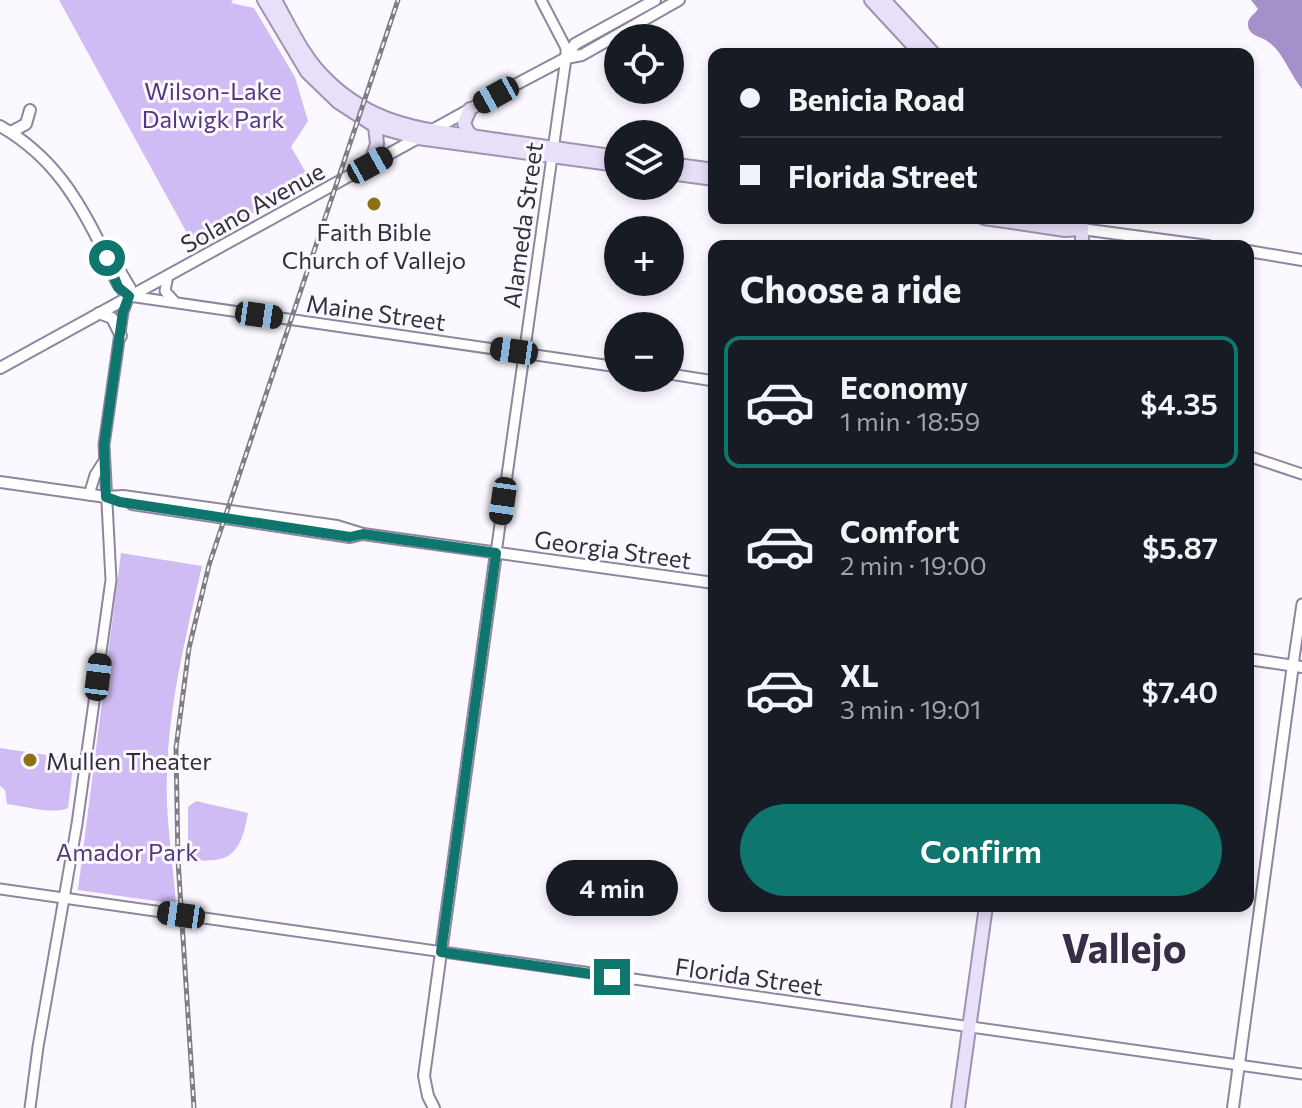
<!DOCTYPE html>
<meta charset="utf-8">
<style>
body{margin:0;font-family:Commissioner,sans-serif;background:#20242c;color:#f1f3f6;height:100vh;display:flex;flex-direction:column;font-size:30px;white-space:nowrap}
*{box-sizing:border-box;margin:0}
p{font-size:26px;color:#9ea1a6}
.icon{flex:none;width:44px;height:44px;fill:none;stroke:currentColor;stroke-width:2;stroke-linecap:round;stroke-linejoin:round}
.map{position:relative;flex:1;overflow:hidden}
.details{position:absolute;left:708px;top:240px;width:546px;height:672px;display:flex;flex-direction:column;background:#171b24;border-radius:16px;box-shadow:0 4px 12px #0003}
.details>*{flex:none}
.guide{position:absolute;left:708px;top:48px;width:546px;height:176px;border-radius:16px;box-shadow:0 4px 12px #0003;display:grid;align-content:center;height:176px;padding:0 32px;background:#171b24}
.controls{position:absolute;left:604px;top:24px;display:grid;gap:16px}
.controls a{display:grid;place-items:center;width:80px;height:80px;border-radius:50%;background:#171b24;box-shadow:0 4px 12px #0003;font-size:40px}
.end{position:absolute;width:36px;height:36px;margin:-18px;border:10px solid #0f766e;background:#fff;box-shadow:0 0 0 4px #fff}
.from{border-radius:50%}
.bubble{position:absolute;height:56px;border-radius:28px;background:#171b24;box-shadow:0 4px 12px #0003;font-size:26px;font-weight:600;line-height:56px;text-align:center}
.car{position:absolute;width:24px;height:48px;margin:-24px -12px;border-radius:10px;box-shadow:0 0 6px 2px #0007;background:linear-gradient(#222 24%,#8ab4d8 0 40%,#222 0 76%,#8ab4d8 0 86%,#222 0)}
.guide b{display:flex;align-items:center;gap:28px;height:76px;font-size:30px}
.guide b+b{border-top:2px solid #363941}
.guide i{width:20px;height:20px;background:#f1f3f6}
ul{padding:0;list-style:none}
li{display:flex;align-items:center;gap:24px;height:132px;margin:0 16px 12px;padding:0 16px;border:4px solid transparent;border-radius:16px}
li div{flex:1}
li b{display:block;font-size:30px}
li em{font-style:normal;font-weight:600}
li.selected{border-color:#0f766e}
li>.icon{width:72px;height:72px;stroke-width:1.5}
h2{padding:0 32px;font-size:36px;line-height:96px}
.cta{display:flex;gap:16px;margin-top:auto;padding:16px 32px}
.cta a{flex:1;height:92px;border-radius:48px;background:#0f766e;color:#fff;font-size:32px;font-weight:600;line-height:92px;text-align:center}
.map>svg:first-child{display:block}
</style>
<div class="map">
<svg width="1302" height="1108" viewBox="0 0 1302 1108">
<rect width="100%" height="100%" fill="#fbf9ff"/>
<g fill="#d0bcf5">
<path d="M59 0H233L231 3 254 8 295 77 308 121 291 147 311 181 194 246Z"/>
<path d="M121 553 202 566C186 636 169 703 167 774 165 817 173 861 176 904L78 890Z"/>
<path d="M0 748 74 759 68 808C52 815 25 806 7 804L5 790 0 786Z"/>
<path d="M196 801 248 813C241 854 230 865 188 859V807Z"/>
</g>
<path fill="#a591ca" d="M1251 0H1302V89C1290 75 1283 51 1267 41 1260 36 1249 36 1248 25 1247 18 1255 14 1258 9Z"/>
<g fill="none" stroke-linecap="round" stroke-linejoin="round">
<defs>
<g id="tertiary">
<path d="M168 275 165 291 175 302"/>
<path d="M670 374 714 381"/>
<path d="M1248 456 1302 474"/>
<path d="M89 495 95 475 104 461"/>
<path d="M496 553 566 58V48L541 0"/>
<path d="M1293 665 1302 604"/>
<path d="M0 889 1302 1074"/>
<path d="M30 1108 38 1047 77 824 111 580 104 445 123 312 129 296 618 367"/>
</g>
<g id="secondary">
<path d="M566 58 575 44 655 0"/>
<path d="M0 126C53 156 79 200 105 254 113 271 114 284 129 296"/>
<path d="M11 132 26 124 30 110"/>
<path d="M1082 229 1208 246"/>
<path d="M1248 251 1302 260"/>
<path d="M109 259 117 266 130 288 129 296"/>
<path d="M99 313 112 318 121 336"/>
<path d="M0 368 496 95 566 58 582 55 679 0"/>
<path d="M0 482 106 497 123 496 337 526 363 534 714 583"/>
<path d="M132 504 350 537 362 534"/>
<path d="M1248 659 1302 667"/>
<path d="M434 1108 428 1096 424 1076 496 553"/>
<path d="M1233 1108 1293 665"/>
</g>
<g id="primary">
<path d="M264 0 307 72 338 102 375 126 418 138 618 165"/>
<path d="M275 0C291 29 304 59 328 81 377 128 428 130 491 139 533 145 576 151 618 157"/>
<path d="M871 0 921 54"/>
<path d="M884 0 934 54"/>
<path d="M470 109 464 123 468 132 473 136"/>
<path d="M670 164 714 170"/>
<path d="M370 165 377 144 375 126"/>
<path d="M670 173 714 179"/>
<path d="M984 218 1065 230 1082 229"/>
<path d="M1045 218 1076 227"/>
<path d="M1078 222 1082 229V246"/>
<path d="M958 1108 986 906"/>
</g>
</defs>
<use href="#tertiary" stroke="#8f85a1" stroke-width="13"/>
<use href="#secondary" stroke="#8f85a1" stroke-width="14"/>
<use href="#primary" stroke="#9e93b3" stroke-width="16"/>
<use href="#tertiary" stroke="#fff" stroke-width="9"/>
<use href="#secondary" stroke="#fff" stroke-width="10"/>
<use href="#primary" stroke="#e8dff8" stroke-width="12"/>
<defs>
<path id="rail" d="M194 1108 178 860 176 748 189 648 209 565 398 0"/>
</defs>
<use href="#rail" stroke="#807d87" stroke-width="5"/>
<use href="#rail" stroke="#fbf9ff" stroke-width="2" stroke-dasharray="6" stroke-linecap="butt"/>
</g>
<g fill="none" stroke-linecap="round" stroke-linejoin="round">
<path stroke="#0f766e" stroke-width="10" d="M107 258 118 287 129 296 123 312 104 445 106 497 120 502 350 537 363 534 496 553 441 952 612 977"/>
</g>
<g fill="#8c7114" stroke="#fbf9ff" stroke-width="3">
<circle cx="374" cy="204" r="8"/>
<circle cx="30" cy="760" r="8"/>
</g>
<g text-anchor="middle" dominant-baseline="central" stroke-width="6" stroke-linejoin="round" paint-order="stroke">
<g font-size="24" fill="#54377d" stroke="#fbf9ff">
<text x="213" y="90">Wilson-Lake<tspan x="213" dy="28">Dalwigk Park</tspan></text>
<text x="127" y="851">Amador Park</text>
</g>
<g font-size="24" fill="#332f3b" stroke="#fbf9ff">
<text transform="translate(252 207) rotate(-29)">Solano Avenue</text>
<text transform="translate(522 225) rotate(-82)">Alameda Street</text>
<text transform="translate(376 312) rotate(8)">Maine Street</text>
<text transform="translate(613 549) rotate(8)">Georgia Street</text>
<text transform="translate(749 976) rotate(8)">Florida Street</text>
</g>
<g font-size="24" fill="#332f3b" stroke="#fbf9ff">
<text x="374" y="231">Faith Bible<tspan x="374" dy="28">Church of Vallejo</tspan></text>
<text x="46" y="760" text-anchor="start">Mullen Theater</text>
</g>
<g font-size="40" font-weight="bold" fill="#372e46" stroke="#fbf9ff">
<text x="1124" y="946">Vallejo</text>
</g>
</g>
</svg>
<div class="controls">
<a><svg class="icon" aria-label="locate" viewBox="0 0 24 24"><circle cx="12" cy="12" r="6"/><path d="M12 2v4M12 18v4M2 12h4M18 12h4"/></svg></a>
<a><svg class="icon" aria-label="layers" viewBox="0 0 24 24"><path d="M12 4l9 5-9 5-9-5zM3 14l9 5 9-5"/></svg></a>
<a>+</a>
<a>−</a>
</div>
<i class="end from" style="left:107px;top:258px"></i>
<i class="end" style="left:612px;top:977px"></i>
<div class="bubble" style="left:546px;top:860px;width:132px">4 min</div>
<i class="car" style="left:496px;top:95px;rotate:241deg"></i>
<i class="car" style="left:370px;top:165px;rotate:61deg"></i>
<i class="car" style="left:259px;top:315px;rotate:98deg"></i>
<i class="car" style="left:514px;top:351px;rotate:278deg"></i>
<i class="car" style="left:503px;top:501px;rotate:188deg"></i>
<i class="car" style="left:98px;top:677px;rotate:7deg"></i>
<i class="car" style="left:181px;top:915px;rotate:278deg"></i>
<div class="guide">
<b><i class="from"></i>Benicia Road</b>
<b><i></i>Florida Street</b>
</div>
<section class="details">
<h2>Choose a ride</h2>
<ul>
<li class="selected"><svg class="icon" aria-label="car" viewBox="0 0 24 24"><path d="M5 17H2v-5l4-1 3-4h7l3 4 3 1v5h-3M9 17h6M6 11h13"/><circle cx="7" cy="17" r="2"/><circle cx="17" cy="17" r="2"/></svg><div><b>Economy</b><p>1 min · 18:59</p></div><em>$4.35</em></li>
<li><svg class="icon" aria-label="car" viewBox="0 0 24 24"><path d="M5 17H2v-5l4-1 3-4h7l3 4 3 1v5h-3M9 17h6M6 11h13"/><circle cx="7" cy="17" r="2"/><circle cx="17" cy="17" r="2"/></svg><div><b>Comfort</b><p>2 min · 19:00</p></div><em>$5.87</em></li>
<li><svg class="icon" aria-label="car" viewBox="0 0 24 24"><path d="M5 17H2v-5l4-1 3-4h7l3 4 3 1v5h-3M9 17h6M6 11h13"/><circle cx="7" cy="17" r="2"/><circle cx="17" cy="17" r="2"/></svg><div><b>XL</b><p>3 min · 19:01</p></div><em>$7.40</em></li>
</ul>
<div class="cta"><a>Confirm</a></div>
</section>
</div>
